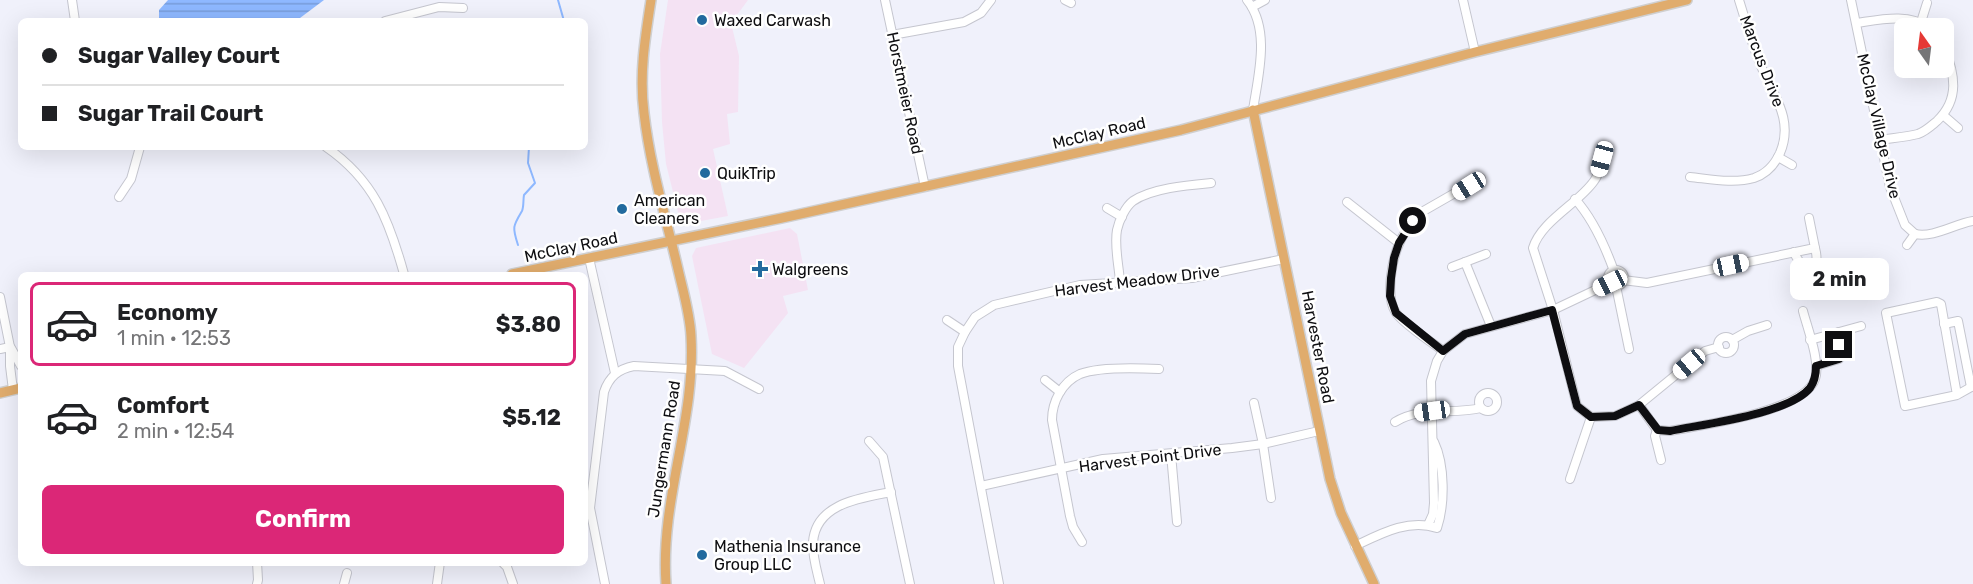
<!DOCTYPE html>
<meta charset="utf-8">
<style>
body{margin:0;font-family:Rubik,sans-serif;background:#f2f2f2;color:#202124;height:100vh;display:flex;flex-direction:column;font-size:22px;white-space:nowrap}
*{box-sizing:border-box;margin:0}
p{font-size:20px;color:#757577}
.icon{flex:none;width:33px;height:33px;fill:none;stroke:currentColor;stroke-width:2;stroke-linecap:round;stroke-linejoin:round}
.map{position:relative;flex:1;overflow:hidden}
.panel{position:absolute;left:18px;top:272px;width:570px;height:294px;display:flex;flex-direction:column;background:#fff;border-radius:9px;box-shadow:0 6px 24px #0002}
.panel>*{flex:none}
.banner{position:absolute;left:18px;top:18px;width:570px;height:132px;border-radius:9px;box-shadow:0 6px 24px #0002;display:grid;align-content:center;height:132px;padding:0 24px;background:#fff}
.needle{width:39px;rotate:346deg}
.buttons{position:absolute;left:1894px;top:18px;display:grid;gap:12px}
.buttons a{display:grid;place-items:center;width:60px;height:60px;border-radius:9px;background:#fff;box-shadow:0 6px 24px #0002;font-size:30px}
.end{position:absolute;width:27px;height:27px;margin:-14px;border:8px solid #0e0e11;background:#fff;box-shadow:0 0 0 3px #fff}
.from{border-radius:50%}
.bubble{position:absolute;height:42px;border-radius:9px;background:#fff;box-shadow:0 6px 24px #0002;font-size:20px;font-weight:700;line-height:42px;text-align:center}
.car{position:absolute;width:18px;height:36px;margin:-18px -9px;border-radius:8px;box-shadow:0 0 4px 2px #0007;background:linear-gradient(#fff 24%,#345 0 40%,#fff 0 76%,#345 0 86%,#fff 0)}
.banner b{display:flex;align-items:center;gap:21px;height:57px;font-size:22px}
.banner b+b{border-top:2px solid #e0e0e0}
.banner i{width:15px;height:15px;background:#202124}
ul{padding:10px 0 0;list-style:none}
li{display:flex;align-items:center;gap:18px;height:84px;margin:0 12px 9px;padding:0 12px;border:3px solid transparent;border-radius:9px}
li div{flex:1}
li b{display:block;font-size:22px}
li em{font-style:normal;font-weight:700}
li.selected{border-color:#db2777}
li>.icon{width:54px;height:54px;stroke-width:1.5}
.action{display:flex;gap:12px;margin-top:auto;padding:12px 24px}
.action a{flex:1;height:69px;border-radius:9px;background:#db2777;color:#fff;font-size:24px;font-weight:700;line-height:69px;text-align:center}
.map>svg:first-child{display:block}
</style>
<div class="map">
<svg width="1973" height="584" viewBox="0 0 1973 584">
<defs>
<pattern id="water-rules" width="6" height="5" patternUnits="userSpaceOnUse" patternTransform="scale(1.5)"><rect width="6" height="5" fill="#8eb8ff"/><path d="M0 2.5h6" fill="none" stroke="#799dda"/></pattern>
</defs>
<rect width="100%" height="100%" fill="#f0f1fb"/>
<g fill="#f4e2f3">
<path d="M668 0H748L731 23 739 56 738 112 727 114 730 144 713 149 728 216 690 223 685 220 678 212 666 164 662 122 660 54Z"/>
<path d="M790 228 797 234 808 290 783 296 788 313 744 368 712 354 692 256 696 248Z"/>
</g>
<path fill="url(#water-rules)" d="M168 0H324L296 21H159V10Z"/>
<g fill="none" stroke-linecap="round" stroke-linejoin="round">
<g stroke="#8eb8ff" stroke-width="2">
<path d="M558 0 564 21"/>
<path d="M518 245C512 227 513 226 522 211 524 206 523 200 524 195L535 183 528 163 529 147"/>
</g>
<defs>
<g id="minor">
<path d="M72 0 75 21"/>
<path d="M885 0 925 187"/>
<path d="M1065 0 1071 3"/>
<path d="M1247 0C1271 30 1258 76 1253 110"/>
<path d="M1463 0 1475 52"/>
<path d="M1851 0 1890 187 1905 225 1915 234"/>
<path d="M1252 7 1265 0"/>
<path d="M385 21 439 7 463 8"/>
<path d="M1921 22 1927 3"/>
<path d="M1857 23C1883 19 1907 13 1931 28"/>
<path d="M892 35 964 22 981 13 991 0"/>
<path d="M1943 115 1958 128"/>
<path d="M1880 140C1893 138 1906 137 1918 134 1926 131 1931 126 1937 121 1960 99 1955 74 1944 47"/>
<path d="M326 147C374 180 389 220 404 274"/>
<path d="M1778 157 1792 165"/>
<path d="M1602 159C1600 166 1599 175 1594 181 1579 203 1541 221 1533 248L1553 310 1577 406 1591 417 1615 416 1639 405 1705 351 1719 347"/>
<path d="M1690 177C1710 179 1734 184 1754 178 1766 174 1775 164 1780 153 1794 120 1774 96 1761 66 1752 45 1746 22 1739 0"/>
<path d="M119 197 131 179 140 147"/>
<path d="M1575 199C1593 219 1605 246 1614 271"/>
<path d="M1347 202 1399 243"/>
<path d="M1107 208 1122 217"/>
<path d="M1915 234C1934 238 1954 224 1973 221"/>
<path d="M1907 245 1915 234"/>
<path d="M1794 252C1802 273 1822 274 1815 248"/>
<path d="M589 258 615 373"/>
<path d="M1465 262 1491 326"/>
<path d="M1452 267 1486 254"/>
<circle cx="1616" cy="278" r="8"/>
<path d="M1623 280 1647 283 1815 248 1809 218"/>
<path d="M1120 282C1119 266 1114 246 1117 230 1119 221 1125 207 1133 201 1152 188 1189 185 1211 183"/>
<path d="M1616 286 1629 349"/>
<path d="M0 297 10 347V366L13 390"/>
<path d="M947 320 965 332"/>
<path d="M1944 324 1958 321 1971 387"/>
<circle cx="1726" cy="345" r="8"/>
<path d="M1732 340 1748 331 1767 325"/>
<path d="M1810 340 1861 326"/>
<path d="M11 348 21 366"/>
<path d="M0 349 10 347"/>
<path d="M1443 351C1429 340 1406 326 1396 313 1385 297 1392 260 1399 244 1403 233 1412 222 1420 213L1481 178"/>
<path d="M1816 366 1839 359V332"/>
<path d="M1045 380 1060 392"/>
<circle cx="1488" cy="402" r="9"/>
<path d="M1957 395 1941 304 1937 302 1886 313 1905 406 1957 395 1973 386"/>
<path d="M1254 403 1263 444 1271 498"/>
<path d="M1639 405 1657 430 1670 431C1702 425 1804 412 1815 379 1821 363 1807 327 1803 311"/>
<path d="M1395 422C1421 406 1452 415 1481 408"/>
<path d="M1657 430 1655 436 1661 460"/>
<path d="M869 441 883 457 910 584"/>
<path d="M1171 454 1177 522"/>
<path d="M1570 479 1591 417"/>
<path d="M981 486 1103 459 1232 448 1263 444 1319 431"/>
<path d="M1428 525 1433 514 1434 503 1431 381 1437 361 1443 351 1465 334 1553 310 1610 283"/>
<path d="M1082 542 1073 527 1070 516 1052 420C1052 402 1062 382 1080 374 1098 367 1139 368 1159 369"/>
<path d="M1355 546C1380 534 1409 518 1437 528 1445 504 1445 465 1434 442"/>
<path d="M502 562 507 567 513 584"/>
<path d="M257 584 258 580 257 562"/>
<path d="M344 584 347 573"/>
<path d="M437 584 440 562"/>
<path d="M605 584 590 508 604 392C609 377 618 369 634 366L725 371 759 389"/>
<path d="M820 584C817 571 812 555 813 542 816 503 861 498 891 492"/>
<path d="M999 584 958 366V347L965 332 975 317 994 305 1080 285 1192 278 1284 259"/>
</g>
<g id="major">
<path d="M651 0C645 38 639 75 644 113 650 166 666 218 678 269 683 291 690 314 691 336 696 421 660 498 666 584"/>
<path d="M1253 110 1330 479 1341 513 1374 584"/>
<path d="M512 274 782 218 1181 130 1475 52 1687 0"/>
<path d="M0 393 21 388"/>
</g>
</defs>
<use href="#minor" stroke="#c5c6cf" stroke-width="10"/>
<use href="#major" stroke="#cfcfcf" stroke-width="12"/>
<use href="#minor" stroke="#fff" stroke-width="8"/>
<use href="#major" stroke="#e0ac6d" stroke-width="9"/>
</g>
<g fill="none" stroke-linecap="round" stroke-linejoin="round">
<path stroke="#0e0e11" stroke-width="8" d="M1413 221 1399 243 1394 258 1391 278 1390 296 1396 313 1443 351 1465 334 1552 310 1577 406 1591 417 1615 416 1639 405 1658 430 1670 431C1704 424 1789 414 1810 388 1815 381 1816 375 1816 366L1839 359V345"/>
</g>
<g fill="#226a9e" stroke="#fff" stroke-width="2">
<circle cx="702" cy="20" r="6"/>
<circle cx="705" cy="173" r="6"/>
<circle cx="622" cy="209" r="6"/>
<path d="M757 260h6v6h6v6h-6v6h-6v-6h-6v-6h6z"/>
<circle cx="702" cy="555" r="6"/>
</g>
<g text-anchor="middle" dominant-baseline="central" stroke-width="5" stroke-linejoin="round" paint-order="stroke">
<g font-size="16" fill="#0e0e11" stroke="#fff" text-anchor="start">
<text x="714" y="20">Waxed Carwash</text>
<text x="717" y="173">QuikTrip</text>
<text x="634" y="200">American<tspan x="634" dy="18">Cleaners</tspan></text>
<text x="772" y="269">Walgreens</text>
<text x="714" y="546">Mathenia Insurance<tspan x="714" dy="18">Group LLC</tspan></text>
</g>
<g font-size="16" fill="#0e0e11" stroke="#fff">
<text transform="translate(1762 61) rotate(69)">Marcus Drive</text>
<text transform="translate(905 93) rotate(78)">Horstmeier Road</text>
<text transform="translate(1879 126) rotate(77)">McClay Village Drive</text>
<text transform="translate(1099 133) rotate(-13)">McClay Road</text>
<text transform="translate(571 247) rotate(-12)">McClay Road</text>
<text transform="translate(1137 281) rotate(-7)">Harvest Meadow Drive</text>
<text transform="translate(1318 347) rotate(79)">Harvester Road</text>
<text transform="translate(664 449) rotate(-81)">Jungermann Road</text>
<text transform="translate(1150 458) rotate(-7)">Harvest Point Drive</text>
</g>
</g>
</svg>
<div class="buttons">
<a><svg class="needle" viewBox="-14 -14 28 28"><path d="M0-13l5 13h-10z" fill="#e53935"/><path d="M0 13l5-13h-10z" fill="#757577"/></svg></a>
</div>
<i class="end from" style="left:1413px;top:221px"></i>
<i class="end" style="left:1839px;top:345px"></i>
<div class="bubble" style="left:1790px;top:258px;width:99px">2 min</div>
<i class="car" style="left:1602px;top:159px;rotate:195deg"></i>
<i class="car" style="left:1469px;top:186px;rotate:238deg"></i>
<i class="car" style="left:1731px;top:265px;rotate:78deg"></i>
<i class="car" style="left:1610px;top:283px;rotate:244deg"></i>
<i class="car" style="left:1689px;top:364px;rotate:230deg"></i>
<i class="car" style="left:1432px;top:411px;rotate:262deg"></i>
<div class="banner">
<b><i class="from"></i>Sugar Valley Court</b>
<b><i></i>Sugar Trail Court</b>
</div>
<section class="panel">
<ul>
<li class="selected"><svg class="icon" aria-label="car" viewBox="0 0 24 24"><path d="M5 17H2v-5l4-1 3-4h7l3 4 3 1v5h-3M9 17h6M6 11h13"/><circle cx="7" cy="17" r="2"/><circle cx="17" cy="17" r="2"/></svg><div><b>Economy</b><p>1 min · 12:53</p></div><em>$3.80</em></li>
<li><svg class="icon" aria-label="car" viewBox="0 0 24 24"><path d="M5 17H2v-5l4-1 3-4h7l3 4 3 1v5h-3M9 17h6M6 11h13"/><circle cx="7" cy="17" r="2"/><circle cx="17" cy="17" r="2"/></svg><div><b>Comfort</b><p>2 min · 12:54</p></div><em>$5.12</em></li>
</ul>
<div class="action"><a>Confirm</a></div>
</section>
</div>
